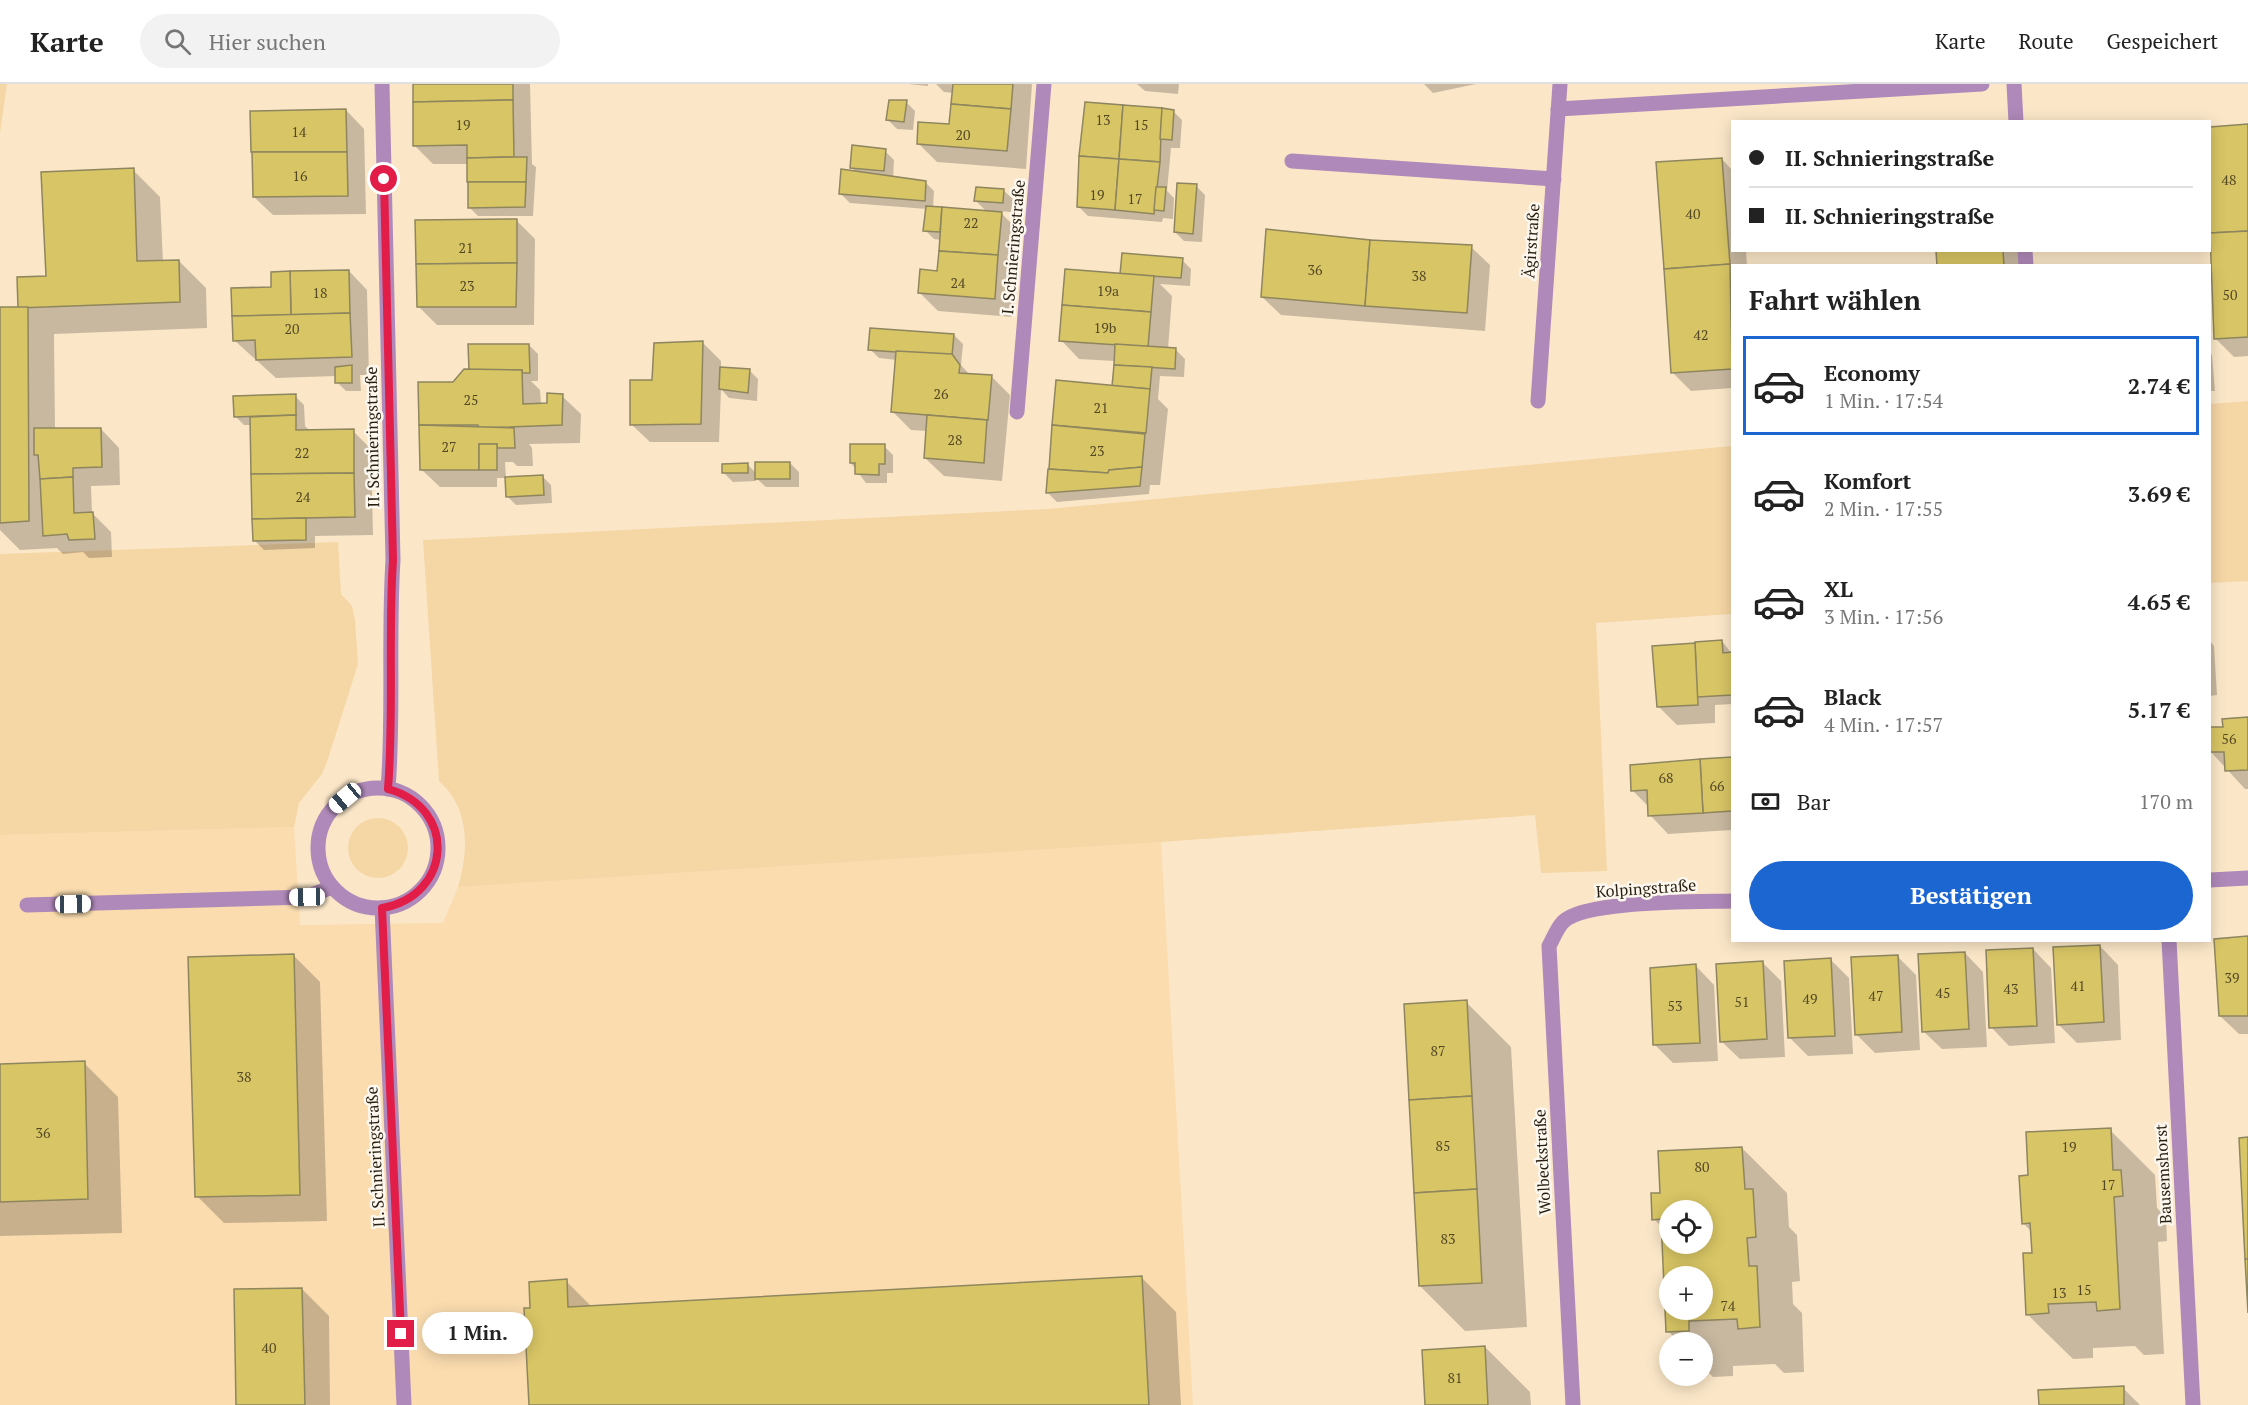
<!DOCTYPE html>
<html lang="de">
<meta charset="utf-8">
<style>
body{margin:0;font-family:"PT Serif",serif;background:#f2f2f2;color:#222;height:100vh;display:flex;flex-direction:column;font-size:22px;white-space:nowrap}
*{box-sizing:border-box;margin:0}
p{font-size:20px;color:#767676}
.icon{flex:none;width:33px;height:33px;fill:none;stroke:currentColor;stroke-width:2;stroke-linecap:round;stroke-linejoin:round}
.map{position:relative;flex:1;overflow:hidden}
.sheet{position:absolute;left:1731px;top:180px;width:480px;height:678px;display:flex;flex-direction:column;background:#fff;border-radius:0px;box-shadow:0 3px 15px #0003}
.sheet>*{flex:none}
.hud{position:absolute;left:1731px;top:36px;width:480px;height:132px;border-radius:0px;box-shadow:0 3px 15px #0003;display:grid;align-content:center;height:132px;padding:0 18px;background:#fff}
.fabs{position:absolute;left:1659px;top:1116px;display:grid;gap:12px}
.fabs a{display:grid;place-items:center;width:54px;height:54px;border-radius:50%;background:#fff;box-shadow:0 3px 15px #0003;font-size:30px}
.end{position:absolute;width:27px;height:27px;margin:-14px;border:8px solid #e11d48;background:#fff;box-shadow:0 0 0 3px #fff}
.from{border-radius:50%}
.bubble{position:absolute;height:42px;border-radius:21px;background:#fff;box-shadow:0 3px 15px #0003;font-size:20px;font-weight:800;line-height:42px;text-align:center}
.car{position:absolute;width:18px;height:36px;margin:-18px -9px;border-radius:8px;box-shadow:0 0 4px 2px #0007;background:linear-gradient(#fff 24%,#345 0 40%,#fff 0 76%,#345 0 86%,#fff 0)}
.hud b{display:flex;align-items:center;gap:21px;height:57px;font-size:22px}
.hud b+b{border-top:2px solid #e0e0e0}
.hud i{width:15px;height:15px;background:#222}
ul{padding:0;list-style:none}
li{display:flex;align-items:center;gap:18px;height:99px;margin:0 12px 9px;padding:0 6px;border:3px solid transparent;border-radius:0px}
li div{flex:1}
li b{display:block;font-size:22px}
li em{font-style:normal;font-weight:800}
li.current{border-color:#1c66d1}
li>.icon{width:54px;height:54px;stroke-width:1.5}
h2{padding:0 18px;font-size:27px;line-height:72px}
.pay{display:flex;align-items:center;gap:15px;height:66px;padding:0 18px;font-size:22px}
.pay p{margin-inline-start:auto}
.primary-button{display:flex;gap:12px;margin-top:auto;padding:12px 18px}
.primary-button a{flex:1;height:69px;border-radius:36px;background:#1c66d1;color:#fff;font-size:24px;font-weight:800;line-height:69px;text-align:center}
header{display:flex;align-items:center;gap:36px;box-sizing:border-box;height:84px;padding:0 30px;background:#fff;border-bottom:2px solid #e0e0e0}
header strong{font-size:28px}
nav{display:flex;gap:33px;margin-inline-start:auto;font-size:21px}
.search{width:420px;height:54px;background:#f2f2f2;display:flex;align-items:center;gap:15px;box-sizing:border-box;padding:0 21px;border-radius:33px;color:#767676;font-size:22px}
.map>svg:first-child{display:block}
</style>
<header>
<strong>Karte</strong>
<div class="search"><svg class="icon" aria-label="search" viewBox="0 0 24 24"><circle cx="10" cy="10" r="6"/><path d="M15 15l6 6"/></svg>Hier suchen</div>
<nav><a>Karte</a><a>Route</a><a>Gespeichert</a></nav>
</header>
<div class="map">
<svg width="2248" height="1321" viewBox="0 0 2248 1321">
<rect width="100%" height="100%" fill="#fbe7c8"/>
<path fill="#fadcaf" d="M294 743 300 841 443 839 458 803 1161 758 1193 1321H0V751Z"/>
<g fill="#f5d6a5">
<path d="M0 0H7L0 49Z"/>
<path d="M2248 317V497L2210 499V320Z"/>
<path d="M1732 362V530L1596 539 1607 787 1541 789 1535 731 1161 758 458 803C469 766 470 724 439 697L423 456 1048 425Z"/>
<path d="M338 458 341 510 352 522 355 536 358 580 327 678 322 690 299 719 294 743 0 751V470Z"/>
<circle cx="378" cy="764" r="30"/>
</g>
<g fill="#0003" fill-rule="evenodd">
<path d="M414 0H530L532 80 536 83 533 132H478L469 123 468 80H433L415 62Z"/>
<path d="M908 0H928V2Z"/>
<path d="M936 0H1032L1026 85 937 78 918 59 951 42 954 9 944 8Z"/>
<path d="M1137 0H1179L1178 10 1145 7Z"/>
<path d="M1424 0H1476L1433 9Z"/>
<path d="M906 18 915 27 913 46 897 45 888 36Z"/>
<path d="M346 26 364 45 366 130 273 131 254 113Z"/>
<path d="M1173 27 1182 36 1180 64H1171L1167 107 1174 114 1173 135 1163 134 1162 138 1088 132 1079 123Z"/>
<path d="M2248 42V272L2234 273 2216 255 2210 156V44Z"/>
<path d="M885 67 894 76 893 95 925 98 934 107 933 124 987 128 976 117 1003 106 1013 115 1011 128 999 127 1020 148 1013 233 938 227 920 209 938 188 941 156 934 155 925 146 927 125 850 119 841 110 856 88 851 83Z"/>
<path d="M1722 75 1732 86V166H1746L1747 182H1732V304L1691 307 1673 289Z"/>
<path d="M133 86 160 113 163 178 179 177 206 204 207 244 54 250 55 345H101L119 364 120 401 91 402 92 429 111 448 112 473 89 474 83 468 63 470 57 464 20 466 0 446V224L20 225Z"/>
<path d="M1196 102 1205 111 1202 158 1184 157 1175 148Z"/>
<path d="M516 136 535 155 534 241H437L418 222Z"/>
<path d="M1369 157 1471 163 1490 181 1485 247 1281 231 1262 213Z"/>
<path d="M1938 166H2020L2021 182H1939Z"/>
<path d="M1182 176 1191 185 1190 202 1160 200 1172 212 1168 265 1176 266 1185 275 1184 293 1160 292 1158 315 1168 325 1160 401H1150L1149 410 1057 418 1048 409 1057 297 1113 303 1115 277 1079 275 1061 256 1121 191Z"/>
<path d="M349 187 367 206 369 291H360L361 307H346L337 298V292L276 294 234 256 272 205Z"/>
<path d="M954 251 963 260 961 281 970 291 991 292 1010 311 1002 397 944 392 925 374 927 347 911 346 892 327 897 276 879 274 870 265Z"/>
<path d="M703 259 721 277V284L749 286 758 295 757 317 729 314 721 305 719 358H650L631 340 653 297Z"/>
<path d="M529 261 538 270V297H531L540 306 541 321H548L562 312 581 330 580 359 529 360 532 364 533 382H517L513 378H505L506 394H497V403H440L421 385 420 299H454L470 286Z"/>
<path d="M2210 268 2212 271 2215 307H2210Z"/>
<path d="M295 312 304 321 305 342 310 347H353L371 365 373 451 315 452V464L264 466 255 457 251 341H244L235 332Z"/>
<path d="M884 362 893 371V389H887V399H866L851 379Z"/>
<path d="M790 379 799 388V403H766L756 394V397L733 398 724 389 747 380 757 390Z"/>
<path d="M542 392 551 401 552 419 516 421 507 412Z"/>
<path d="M1722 557 1732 570V620L1715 621V639L1677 641 1658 622 1694 561 1697 563Z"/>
<path d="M2210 557 2214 562 2217 611 2210 612Z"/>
<path d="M2248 635V705H2245L2211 668 2210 645 2224 644Z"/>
<path d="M1732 674V746L1668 750 1650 731 1649 723 1632 706 1631 682Z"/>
<path d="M2248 854V950H2239L2220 932Z"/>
<path d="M2100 862 2118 881 2121 956 2077 959 2058 940Z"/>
<path d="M2033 865 2051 884 2055 959 2009 962 1991 943Z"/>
<path d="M1965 869 1983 888 1987 963 1942 965 1923 947Z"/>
<path d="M293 871 320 898 327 1137 224 1139 197 1112Z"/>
<path d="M1897 872 1916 891 1920 966 1875 969 1856 950Z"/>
<path d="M1831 876 1849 894 1853 970 1808 972 1790 954Z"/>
<path d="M1763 879 1781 897 1785 973 1740 975 1721 957Z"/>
<path d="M1696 882 1714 901 1718 977 1673 979 1655 961Z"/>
<path d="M1466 918 1511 963 1527 1243 1465 1247 1420 1202Z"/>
<path d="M84 979 118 1013 122 1149 0 1152V981Z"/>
<path d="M2110 1046 2155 1091 2157 1124 2166 1133 2167 1157 2158 1158 2164 1270 2144 1271 2135 1262 2093 1264V1274L2073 1275 2027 1230 2033 1170 2032 1148 2023 1139 2030 1092Z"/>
<path d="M1742 1064 1787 1109 1789 1143 1797 1151 1800 1197 1792 1198 1793 1220 1802 1229 1804 1288 1784 1289 1775 1280 1733 1282V1292L1713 1293 1702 1282V1258H1679L1668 1247 1663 1144 1654 1135 1661 1111ZM1670 1126H1702V1160H1670ZM1670 1192H1702V1226H1670Z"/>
<path d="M1142 1194 1176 1228 1181 1321H531L532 1225 566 1197 592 1223Z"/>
<path d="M302 1205 329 1232 330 1321H238Z"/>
<path d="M1485 1263 1530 1308 1531 1321H1426Z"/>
<path d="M2123 1304 2140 1321H2041Z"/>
</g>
<g fill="#d8c565" stroke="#8e865e" stroke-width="1.5" fill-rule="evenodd">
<path d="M413 0H513V16L413 18Z"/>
<path d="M953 0H1013L1011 25 951 20Z"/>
<path d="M513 16 514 73 467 74V61L413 62V18Z"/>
<path d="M889 16H907L904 38 886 36Z"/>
<path d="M1085 18 1123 21 1119 75 1079 72Z"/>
<path d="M951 20 1011 25 1007 67 917 60 918 38 949 40Z"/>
<path d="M1123 21 1162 24 1160 78 1119 75Z"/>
<path d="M1162 24 1174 26 1172 56 1160 55Z"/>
<path d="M346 25 347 68H251L250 27Z"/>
<path d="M2248 40V147L2210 149V43Z"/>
<path d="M852 61 886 65 884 87 850 84Z"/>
<path d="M252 68H347L348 112 253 113Z"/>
<path d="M1079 72 1119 75 1115 126 1077 123Z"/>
<path d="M514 73H527L526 98H467V74Z"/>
<path d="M1722 74 1730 180 1664 185 1656 78Z"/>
<path d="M1119 75 1160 78 1154 130 1115 126Z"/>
<path d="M134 84 137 177 179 176 180 218 18 224 17 193 46 192 41 88Z"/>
<path d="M841 85 926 97 925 117 839 110Z"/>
<path d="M468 98H526L525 123 468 124Z"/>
<path d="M1177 99 1197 100 1193 150 1174 148Z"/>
<path d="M976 103 1004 105 1003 119 974 117Z"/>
<path d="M1156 103H1166L1164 127 1154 126Z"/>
<path d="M926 122 942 123 940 148 923 147Z"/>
<path d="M942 123 1002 128 998 171 939 167Z"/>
<path d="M517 135V179L416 180 415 136Z"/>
<path d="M1266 145 1370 156 1365 222 1261 213Z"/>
<path d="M2248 147V253L2214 255 2210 149Z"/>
<path d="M1370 156 1472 161 1467 229 1365 222Z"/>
<path d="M2003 166 2004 182H1937L1936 167Z"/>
<path d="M939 167 998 171 995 215 918 209 920 185 937 187Z"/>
<path d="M1122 169 1183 174 1181 194 1120 190Z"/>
<path d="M517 179 516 223H417L416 180Z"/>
<path d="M1730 180 1732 285 1671 289 1664 185Z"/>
<path d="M1065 185 1154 192 1151 228 1062 221Z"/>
<path d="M349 186 350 229 291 231 290 187Z"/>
<path d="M290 187 291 231 232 232 231 204 271 203V188Z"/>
<path d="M1062 221 1151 228 1148 263 1059 257Z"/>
<path d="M0 223H28L29 437 0 439Z"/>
<path d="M350 229 352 273 256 276 255 256 233 257 232 232Z"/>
<path d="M870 244 954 250 952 272 868 266Z"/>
<path d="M703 257 701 340 630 341V296H652L654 259Z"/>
<path d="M468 260H529L530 289H522V286H469Z"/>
<path d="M1115 260 1176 264 1175 285 1114 281Z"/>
<path d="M896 267 952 270 960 281 959 289 992 291 988 336 891 328Z"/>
<path d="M352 281V299H335V283Z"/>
<path d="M1114 281 1152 283 1150 305 1112 302Z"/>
<path d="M720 283 750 285 748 309 719 305Z"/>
<path d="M464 285 522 286 523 320 547 319V309L563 310 562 341 479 344 478 341H419L418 298H453Z"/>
<path d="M1056 296 1150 305 1146 349 1052 341Z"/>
<path d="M296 310V331L234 333 233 312Z"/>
<path d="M296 331V346L354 345V389L251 390 250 333Z"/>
<path d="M927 331 987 336 984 379 924 374Z"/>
<path d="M419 341 514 344 515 364H497V360H479V386H420Z"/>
<path d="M1052 341 1145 350 1142 383 1109 386 1108 389 1049 385Z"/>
<path d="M34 344H101L102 383 73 384V393L40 395 38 371H34Z"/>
<rect x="479" y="360" width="18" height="26"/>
<path d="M850 360H885V380H879V391L855 390V379H850Z"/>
<rect x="755" y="378" width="35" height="17"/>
<path d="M748 379V389H722V380Z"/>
<path d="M1142 383 1140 402 1046 409 1048 385 1108 389 1109 386Z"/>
<path d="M354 389 355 433 252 435 251 390Z"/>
<path d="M543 391 544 411 506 413 505 393Z"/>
<path d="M73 393 74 429 93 428 95 455 69 456 67 450 43 452 40 395Z"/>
<path d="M306 434V456L253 457 252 435Z"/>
<path d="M1722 556 1723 569 1732 568V611L1697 613 1695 558Z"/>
<path d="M1695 559 1698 621 1657 623 1652 562Z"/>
<path d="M2248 633V686L2225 687 2224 668H2210V643H2223L2222 635Z"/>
<path d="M1732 673V727L1703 729 1700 675Z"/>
<path d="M1700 675 1703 729 1648 732 1647 706 1631 707 1630 681Z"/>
<path d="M2248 852V932H2219L2214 855Z"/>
<path d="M2100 861 2104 938 2057 941 2053 863Z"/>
<path d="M2033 864 2037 942 1989 944 1986 866Z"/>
<path d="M1965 868 1969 945 1922 948 1918 870Z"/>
<path d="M294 870 300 1111 195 1113 188 873Z"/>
<path d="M1898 871 1902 948 1855 951 1851 873Z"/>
<path d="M1831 874 1835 952 1788 954 1784 877Z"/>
<path d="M1763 877 1767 955 1720 958 1716 880Z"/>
<path d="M1696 880 1700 959 1653 961 1650 884Z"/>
<path d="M1467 916 1472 1012 1409 1016 1404 920Z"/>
<path d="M85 977 88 1115 0 1118V980Z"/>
<path d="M1472 1012 1477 1105 1414 1109 1409 1016Z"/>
<path d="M2111 1044 2113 1086H2121L2123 1112 2114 1113 2120 1225 2097 1227 2096 1218 2048 1220 2049 1229 2026 1231 2023 1169H2032L2030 1139 2022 1140 2019 1092 2028 1091 2026 1048Z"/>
<path d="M2248 1053V1175H2245L2239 1054Z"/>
<path d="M1742 1063 1745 1105H1753L1756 1153 1747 1154 1749 1182H1757L1760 1243 1738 1245 1737 1235 1689 1237V1247L1666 1248 1661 1135 1652 1136 1651 1109H1660L1658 1067ZM1670 1126H1702V1160H1670ZM1670 1192H1702V1226H1670Z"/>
<path d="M1477 1105 1482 1199 1419 1202 1414 1109Z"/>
<path d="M2245 1175H2248V1229Z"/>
<path d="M1142 1192 1149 1321H529L524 1224H530L529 1198 567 1195 568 1223Z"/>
<path d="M302 1204 305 1321H236L234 1205Z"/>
<path d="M1485 1262 1488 1321H1425L1422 1266Z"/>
<path d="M2124 1302V1321H2039L2038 1306Z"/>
</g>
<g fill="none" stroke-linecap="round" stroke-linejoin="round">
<g stroke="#af89b9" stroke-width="15">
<path d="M382 0 393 476C388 553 394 629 388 705"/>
<path d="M2014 0 2016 38"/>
<path d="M1558 25 1982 0"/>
<path d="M1292 77 1554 95"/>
<path d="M2025 166 2026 182"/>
<path d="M1538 317 1560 0"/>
<path d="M1017 328 1044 0"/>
<circle cx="378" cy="764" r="60"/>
<path d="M2210 796 2248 794"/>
<path d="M27 821 307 813 332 803"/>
<path d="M382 824 404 1321"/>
<path d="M2169 856 2193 1321"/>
<path d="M1573 1321 1549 862C1553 855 1557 844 1563 838 1584 816 1700 818 1732 817"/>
</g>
</g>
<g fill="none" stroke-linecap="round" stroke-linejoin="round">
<path stroke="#e11d48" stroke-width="8" d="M384 95 393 476C388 553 394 629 388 705 458 724 452 812 382 824L401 1250"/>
</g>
<g text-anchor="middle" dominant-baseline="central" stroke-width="5" stroke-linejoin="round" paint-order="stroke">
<g font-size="14" fill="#544825">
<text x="1103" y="35">13</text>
<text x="463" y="40">19</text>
<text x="1141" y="40">15</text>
<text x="299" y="47">14</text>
<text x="963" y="50">20</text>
<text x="300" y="91">16</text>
<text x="2229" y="95">48</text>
<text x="1097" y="110">19</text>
<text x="1135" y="114">17</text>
<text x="1693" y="129">40</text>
<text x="971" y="138">22</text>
<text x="466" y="163">21</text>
<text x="1315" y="185">36</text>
<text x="1419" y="191">38</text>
<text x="958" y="198">24</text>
<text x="467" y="201">23</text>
<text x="1108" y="206">19a</text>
<text x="320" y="208">18</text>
<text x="2230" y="210">50</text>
<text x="1105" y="243">19b</text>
<text x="292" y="244">20</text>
<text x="1701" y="250">42</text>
<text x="941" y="309">26</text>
<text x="471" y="315">25</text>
<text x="1101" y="323">21</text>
<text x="955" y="355">28</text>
<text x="449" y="362">27</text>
<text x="1097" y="366">23</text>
<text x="302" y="368">22</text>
<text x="303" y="412">24</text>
<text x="2229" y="654">56</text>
<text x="1666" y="693">68</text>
<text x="1717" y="701">66</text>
<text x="2232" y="893">39</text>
<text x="2078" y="901">41</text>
<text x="2011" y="904">43</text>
<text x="1943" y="908">45</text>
<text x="1876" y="911">47</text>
<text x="1810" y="914">49</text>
<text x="1742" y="917">51</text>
<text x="1675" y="921">53</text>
<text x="1438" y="966">87</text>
<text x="244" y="992">38</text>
<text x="43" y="1048">36</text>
<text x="1443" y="1061">85</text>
<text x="2069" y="1062">19</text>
<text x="1702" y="1082">80</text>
<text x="2108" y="1100">17</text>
<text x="1448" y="1154">83</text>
<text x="2084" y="1205">15</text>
<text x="2059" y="1208">13</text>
<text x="1728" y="1221">74</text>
<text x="269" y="1263">40</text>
<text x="1455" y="1293">81</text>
</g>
<g font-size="16" fill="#281f10" stroke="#fcf7ef">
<text transform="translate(1531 157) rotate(-86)">Ägirstraße</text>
<text transform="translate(1013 163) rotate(-85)">I. Schnieringstraße</text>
<text transform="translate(372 353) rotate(-91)">II. Schnieringstraße</text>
<text transform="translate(1646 804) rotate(-4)">Kolpingstraße</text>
<text transform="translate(375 1073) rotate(-93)">II. Schnieringstraße</text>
<text transform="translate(1542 1078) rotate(-93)">Wolbeckstraße</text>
<text transform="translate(2163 1090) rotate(-93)">Bausemshorst</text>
</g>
</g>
</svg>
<div class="fabs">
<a><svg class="icon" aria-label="locate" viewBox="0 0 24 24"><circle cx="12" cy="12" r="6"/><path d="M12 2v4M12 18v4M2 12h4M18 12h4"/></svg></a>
<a>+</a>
<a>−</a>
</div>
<i class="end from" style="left:384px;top:95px"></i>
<i class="end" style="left:401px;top:1250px"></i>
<div class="bubble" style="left:422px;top:1228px;width:111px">1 Min.</div>
<i class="car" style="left:345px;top:714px;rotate:230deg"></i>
<i class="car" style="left:307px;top:813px;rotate:269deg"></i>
<i class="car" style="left:73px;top:820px;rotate:89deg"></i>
<div class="hud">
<b><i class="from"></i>II. Schnieringstraße</b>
<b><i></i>II. Schnieringstraße</b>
</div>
<section class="sheet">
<h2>Fahrt wählen</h2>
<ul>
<li class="current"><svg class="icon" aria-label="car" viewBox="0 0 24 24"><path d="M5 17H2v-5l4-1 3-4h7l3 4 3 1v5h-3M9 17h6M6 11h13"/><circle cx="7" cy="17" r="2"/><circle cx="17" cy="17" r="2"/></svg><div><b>Economy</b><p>1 Min. · 17:54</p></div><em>2.74 €</em></li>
<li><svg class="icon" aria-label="car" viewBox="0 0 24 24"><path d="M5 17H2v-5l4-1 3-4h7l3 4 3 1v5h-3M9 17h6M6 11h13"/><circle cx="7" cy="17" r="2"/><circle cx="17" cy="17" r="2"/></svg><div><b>Komfort</b><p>2 Min. · 17:55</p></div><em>3.69 €</em></li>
<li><svg class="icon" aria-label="car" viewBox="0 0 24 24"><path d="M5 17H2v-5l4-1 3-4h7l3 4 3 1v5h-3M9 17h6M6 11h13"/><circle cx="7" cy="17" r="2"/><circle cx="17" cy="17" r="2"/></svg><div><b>XL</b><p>3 Min. · 17:56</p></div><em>4.65 €</em></li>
<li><svg class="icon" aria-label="car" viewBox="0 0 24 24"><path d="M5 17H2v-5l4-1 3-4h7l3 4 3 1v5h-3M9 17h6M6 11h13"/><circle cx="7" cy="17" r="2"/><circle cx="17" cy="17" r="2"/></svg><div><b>Black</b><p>4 Min. · 17:57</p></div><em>5.17 €</em></li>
</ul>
<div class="pay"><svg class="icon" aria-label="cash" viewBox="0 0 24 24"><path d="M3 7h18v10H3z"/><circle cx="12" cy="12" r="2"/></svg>Bar<p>170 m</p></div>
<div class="primary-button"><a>Bestätigen</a></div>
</section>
</div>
